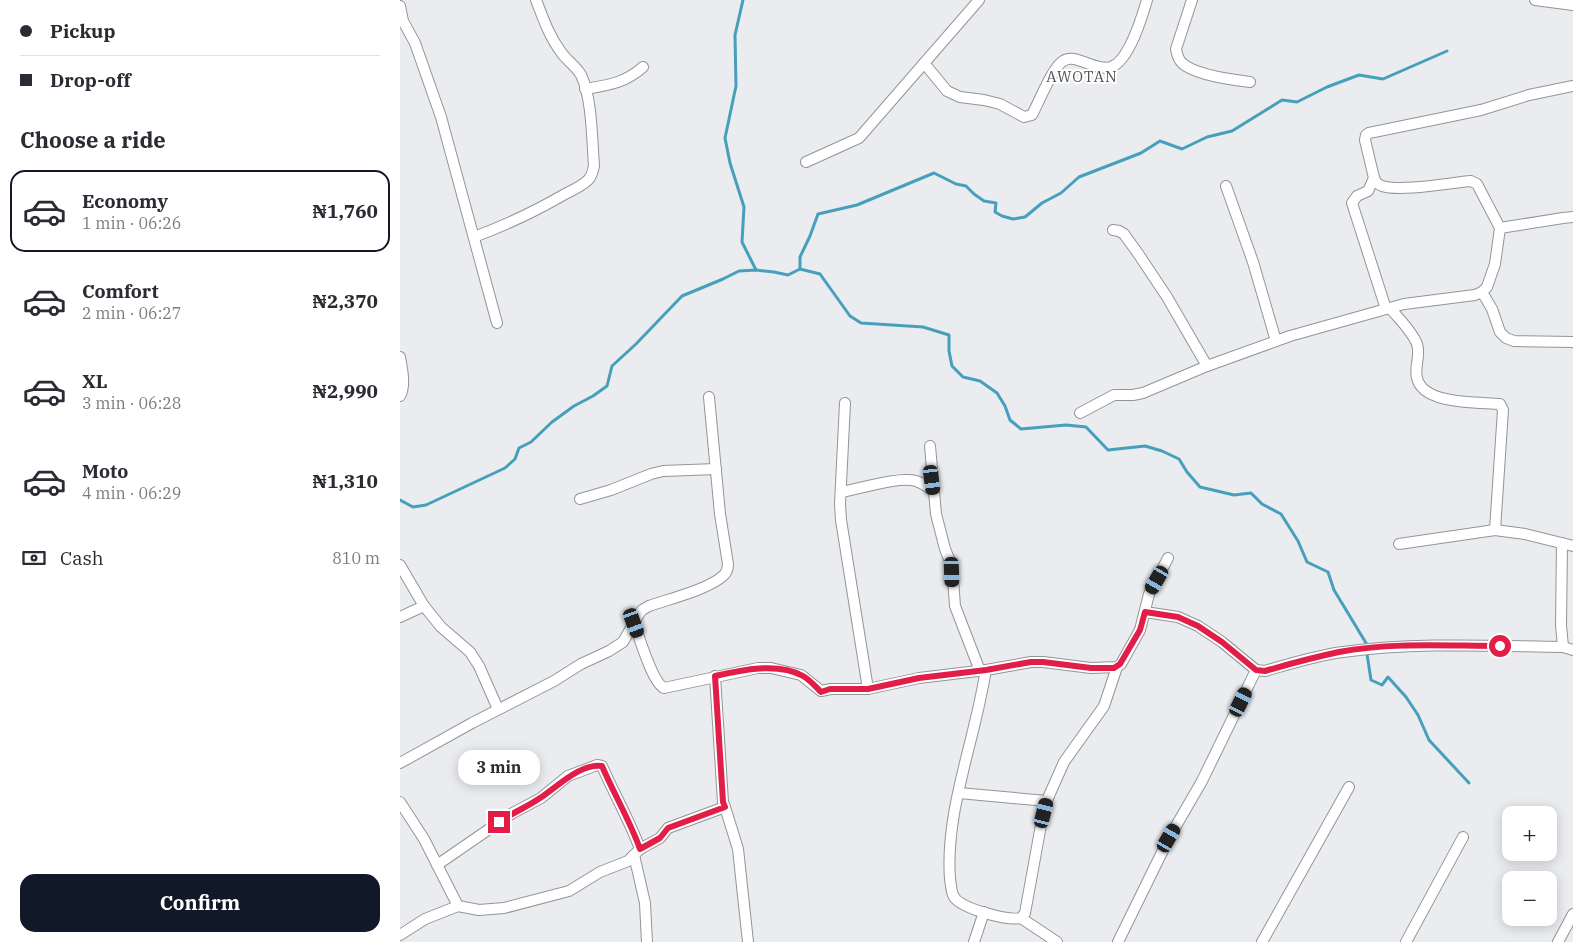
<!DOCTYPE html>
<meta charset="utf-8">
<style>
body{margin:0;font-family:"IBM Plex Serif",serif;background:#f7f7f7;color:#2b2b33;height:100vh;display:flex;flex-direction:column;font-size:19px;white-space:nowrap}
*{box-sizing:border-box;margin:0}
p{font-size:16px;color:#7c7c81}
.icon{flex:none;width:28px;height:28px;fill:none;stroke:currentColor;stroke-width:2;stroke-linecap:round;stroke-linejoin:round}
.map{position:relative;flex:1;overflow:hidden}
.drawer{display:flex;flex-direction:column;background:#fff;width:400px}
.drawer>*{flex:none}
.banner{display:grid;align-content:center;height:110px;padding:0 20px;background:#fff}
.controls{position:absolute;left:1102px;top:806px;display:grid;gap:10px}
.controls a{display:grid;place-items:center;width:55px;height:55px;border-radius:10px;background:#fff;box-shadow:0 2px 12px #0003;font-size:25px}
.end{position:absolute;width:22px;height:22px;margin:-11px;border:6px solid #e11d48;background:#fff;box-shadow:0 0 0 2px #fff}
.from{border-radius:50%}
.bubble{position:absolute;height:35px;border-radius:15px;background:#fff;box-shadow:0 2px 12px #0003;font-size:16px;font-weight:700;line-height:35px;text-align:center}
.car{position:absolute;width:15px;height:30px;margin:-15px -8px;border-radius:6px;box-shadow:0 0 4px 1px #0007;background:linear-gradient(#222 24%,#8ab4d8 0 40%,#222 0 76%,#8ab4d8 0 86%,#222 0)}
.banner b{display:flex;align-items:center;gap:18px;height:48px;font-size:19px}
.banner b+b{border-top:1px solid #e1e1e2}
.banner i{width:12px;height:12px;background:#2b2b33}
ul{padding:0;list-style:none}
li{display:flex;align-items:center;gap:15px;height:82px;margin:0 10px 8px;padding:0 10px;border:2px solid transparent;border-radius:15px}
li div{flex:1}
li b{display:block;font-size:19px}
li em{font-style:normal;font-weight:700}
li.current{border-color:#111827}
li>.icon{width:45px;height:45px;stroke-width:1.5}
h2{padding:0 20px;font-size:22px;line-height:60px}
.pay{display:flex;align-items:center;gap:12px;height:55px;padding:0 20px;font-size:19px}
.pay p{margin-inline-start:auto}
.button{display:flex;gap:10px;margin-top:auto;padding:10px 20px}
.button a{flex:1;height:58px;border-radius:15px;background:#111827;color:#fff;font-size:20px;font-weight:700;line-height:58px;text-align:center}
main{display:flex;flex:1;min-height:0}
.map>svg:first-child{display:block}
</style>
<main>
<section class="drawer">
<div class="banner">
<b><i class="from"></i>Pickup</b>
<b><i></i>Drop-off</b>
</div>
<h2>Choose a ride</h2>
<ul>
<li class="current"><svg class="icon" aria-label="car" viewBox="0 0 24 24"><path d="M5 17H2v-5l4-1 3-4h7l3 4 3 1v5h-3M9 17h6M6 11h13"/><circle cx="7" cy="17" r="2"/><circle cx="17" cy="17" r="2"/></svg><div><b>Economy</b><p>1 min · 06:26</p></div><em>₦1,760</em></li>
<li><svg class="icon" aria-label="car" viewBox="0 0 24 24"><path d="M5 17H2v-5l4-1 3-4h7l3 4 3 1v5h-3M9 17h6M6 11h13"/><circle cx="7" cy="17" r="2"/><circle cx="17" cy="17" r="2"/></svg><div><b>Comfort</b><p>2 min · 06:27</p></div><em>₦2,370</em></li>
<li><svg class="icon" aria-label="car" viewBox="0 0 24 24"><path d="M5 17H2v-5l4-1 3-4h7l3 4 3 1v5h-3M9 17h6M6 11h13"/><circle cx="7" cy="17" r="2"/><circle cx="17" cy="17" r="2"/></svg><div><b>XL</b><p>3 min · 06:28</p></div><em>₦2,990</em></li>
<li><svg class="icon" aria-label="car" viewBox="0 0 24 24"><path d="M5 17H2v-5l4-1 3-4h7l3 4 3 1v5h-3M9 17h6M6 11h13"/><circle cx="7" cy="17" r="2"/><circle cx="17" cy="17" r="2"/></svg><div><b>Moto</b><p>4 min · 06:29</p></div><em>₦1,310</em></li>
</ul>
<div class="pay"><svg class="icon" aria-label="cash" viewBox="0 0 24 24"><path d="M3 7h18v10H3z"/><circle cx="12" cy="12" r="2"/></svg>Cash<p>810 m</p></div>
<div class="button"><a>Confirm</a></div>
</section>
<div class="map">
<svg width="1173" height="942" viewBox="0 0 1173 942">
<rect width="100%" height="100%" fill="#eaecf0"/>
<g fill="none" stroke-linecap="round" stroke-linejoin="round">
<g stroke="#46a0bc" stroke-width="3">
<path d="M343 0 335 35 336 86 325 138 330 163 344 207 342 242 356 270"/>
<path d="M400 269 420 274 450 316 461 323 523 327 549 335V351L552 366 563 377 580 381 597 393 605 406 610 420 621 429 666 425 686 427 708 450 745 446 762 451 779 459 787 472 800 487 834 495 851 493 862 504 881 514 898 541 907 562 928 572 934 590 966 643"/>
<path d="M0 500 13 507 26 505 105 468 115 459 119 448 131 442 152 422 174 406 193 396 207 386 212 366 236 344 282 296 323 279 339 271 356 270 374 272 388 275 400 269V257L410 236 418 214 457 205 534 173 556 184 566 186 574 194 584 201 596 203 595 212 602 216 613 219 625 217 642 203 661 193 679 177 741 153 760 141 782 149 807 137 832 131 882 100 897 102 927 87 959 75 983 79 1047 51"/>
<path d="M967 654 971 680 982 685 988 677 1006 697 1018 715 1029 740 1069 783"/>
</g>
<defs>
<g id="street">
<path d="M792 0 776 49C777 55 778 59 782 63 795 75 833 80 850 82"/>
<path d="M1135 0 1173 5"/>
<path d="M0 6 3 21 15 43 41 117 97 323"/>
<path d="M524 63 547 91 560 97 584 100 600 104 624 117 632 115C639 102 652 68 663 61 669 57 675 59 681 61 691 64 701 70 711 67 729 61 742 17 747 0"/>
<path d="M185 89C209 85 225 83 243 67"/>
<path d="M406 162 459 138 579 0"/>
<path d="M974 178 968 191 957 196 952 203 986 309"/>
<path d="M826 186 853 262 876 341"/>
<path d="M1100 228 1163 218 1173 217"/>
<path d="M713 230 719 231 724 234 739 255 767 297 807 366"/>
<path d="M74 237C106 225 136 211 165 194 173 190 182 186 188 180 192 176 193 170 194 166 192 140 192 97 181 75 176 66 166 60 161 52 149 36 143 18 136 0"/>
<path d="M1082 292 1092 309 1100 332 1106 338 1114 341 1173 342"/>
<path d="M990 308C999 319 1012 331 1017 344 1021 356 1014 366 1017 378 1023 405 1078 402 1100 404L1103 410 1095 530"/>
<path d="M0 357C2 369 6 385 0 396"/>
<path d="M445 403 440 504 441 520 468 689"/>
<path d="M680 413 714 395H733L743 393 807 366 890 336 1004 304 1075 295 1082 292 1087 287 1095 264 1100 228 1077 184 1071 181C1049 183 1001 192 982 186 977 184 976 182 974 178L965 140 966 135 969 133 1081 110 1129 95 1173 86"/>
<path d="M530 446 536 514 545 549 552 566 555 606 580 671"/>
<path d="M441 492C459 489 499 476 516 481 522 483 528 487 533 491"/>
<path d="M180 499 211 490 251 474 263 471 316 469"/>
<path d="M1162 543 1161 625 1163 647"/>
<path d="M999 544 1095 530 1125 534 1173 546"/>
<path d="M0 565 24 606 41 627 70 652 79 666 98 709"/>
<path d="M745 612 778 617 798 626 822 642 856 670 865 671C889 664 918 655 943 652 1016 642 1089 646 1163 647L1173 650"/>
<path d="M0 617 24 606"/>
<path d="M234 623C239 636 252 682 264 688L358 668H371L401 675 421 691 431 689H468L519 678 586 670 631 662H643L691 668 717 667 721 664 740 630 749 594 768 558"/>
<path d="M586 670C583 686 580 702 576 718 564 770 546 825 550 879 551 884 551 892 554 897 562 909 608 921 621 918L625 913 641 825 648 798 664 762 704 706 717 667"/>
<path d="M0 763 72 723 154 681 181 664 209 651 223 642 239 614 242 610 249 606C269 599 310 589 324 575 327 572 328 569 328 564L320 514 309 397"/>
<path d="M559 793 647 801"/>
<path d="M0 802 24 839 58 906"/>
<path d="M325 807 338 849 348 942"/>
<path d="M234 855 245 903 247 942"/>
<path d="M37 865 111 814 141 798 168 776 197 765 202 766C214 794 230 821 240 849"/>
<path d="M621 918 657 942"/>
<path d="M0 935 25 919 58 906 79 910 104 908 169 891 200 872 228 861 240 849 260 838 268 828 325 807 323 802 315 676"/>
<path d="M574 942 584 912"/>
<path d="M718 942 769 838 802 781 856 670"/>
<path d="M862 942 949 787"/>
<path d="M1006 942 1063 837"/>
<path d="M1158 942 1173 914"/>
</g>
</defs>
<use href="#street" stroke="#929597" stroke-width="12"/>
<use href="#street" stroke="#fff" stroke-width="10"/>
</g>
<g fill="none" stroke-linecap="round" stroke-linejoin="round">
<path stroke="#e11d48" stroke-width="6" d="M99 822C112 813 127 807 140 798 157 787 180 763 202 766 214 794 230 821 240 849L260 838 268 828 325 807 323 802 315 676C341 670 378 662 403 676 410 680 415 686 421 692L430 689H468L519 678 586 670 631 662H643L691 668H714L720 664 740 630 745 612 778 617 798 626 822 642 856 670 865 671C889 664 915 657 939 652 992 642 1047 646 1100 646"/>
</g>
<g text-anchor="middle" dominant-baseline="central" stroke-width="4" stroke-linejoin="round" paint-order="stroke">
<g font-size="15" letter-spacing="1" fill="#515356" stroke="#fff">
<text x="682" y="76">AWOTAN</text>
</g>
</g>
</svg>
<div class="controls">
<a>+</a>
<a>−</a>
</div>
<i class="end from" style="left:1100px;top:646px"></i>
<i class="end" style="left:99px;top:822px"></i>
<div class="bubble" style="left:58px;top:750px;width:82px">3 min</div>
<i class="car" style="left:532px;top:480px;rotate:173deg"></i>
<i class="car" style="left:552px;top:572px;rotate:178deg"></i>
<i class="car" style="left:757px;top:580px;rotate:210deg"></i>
<i class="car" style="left:234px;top:623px;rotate:160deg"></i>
<i class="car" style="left:841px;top:702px;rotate:26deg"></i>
<i class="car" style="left:644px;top:813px;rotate:14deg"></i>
<i class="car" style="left:769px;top:838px;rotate:30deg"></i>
</div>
</main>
